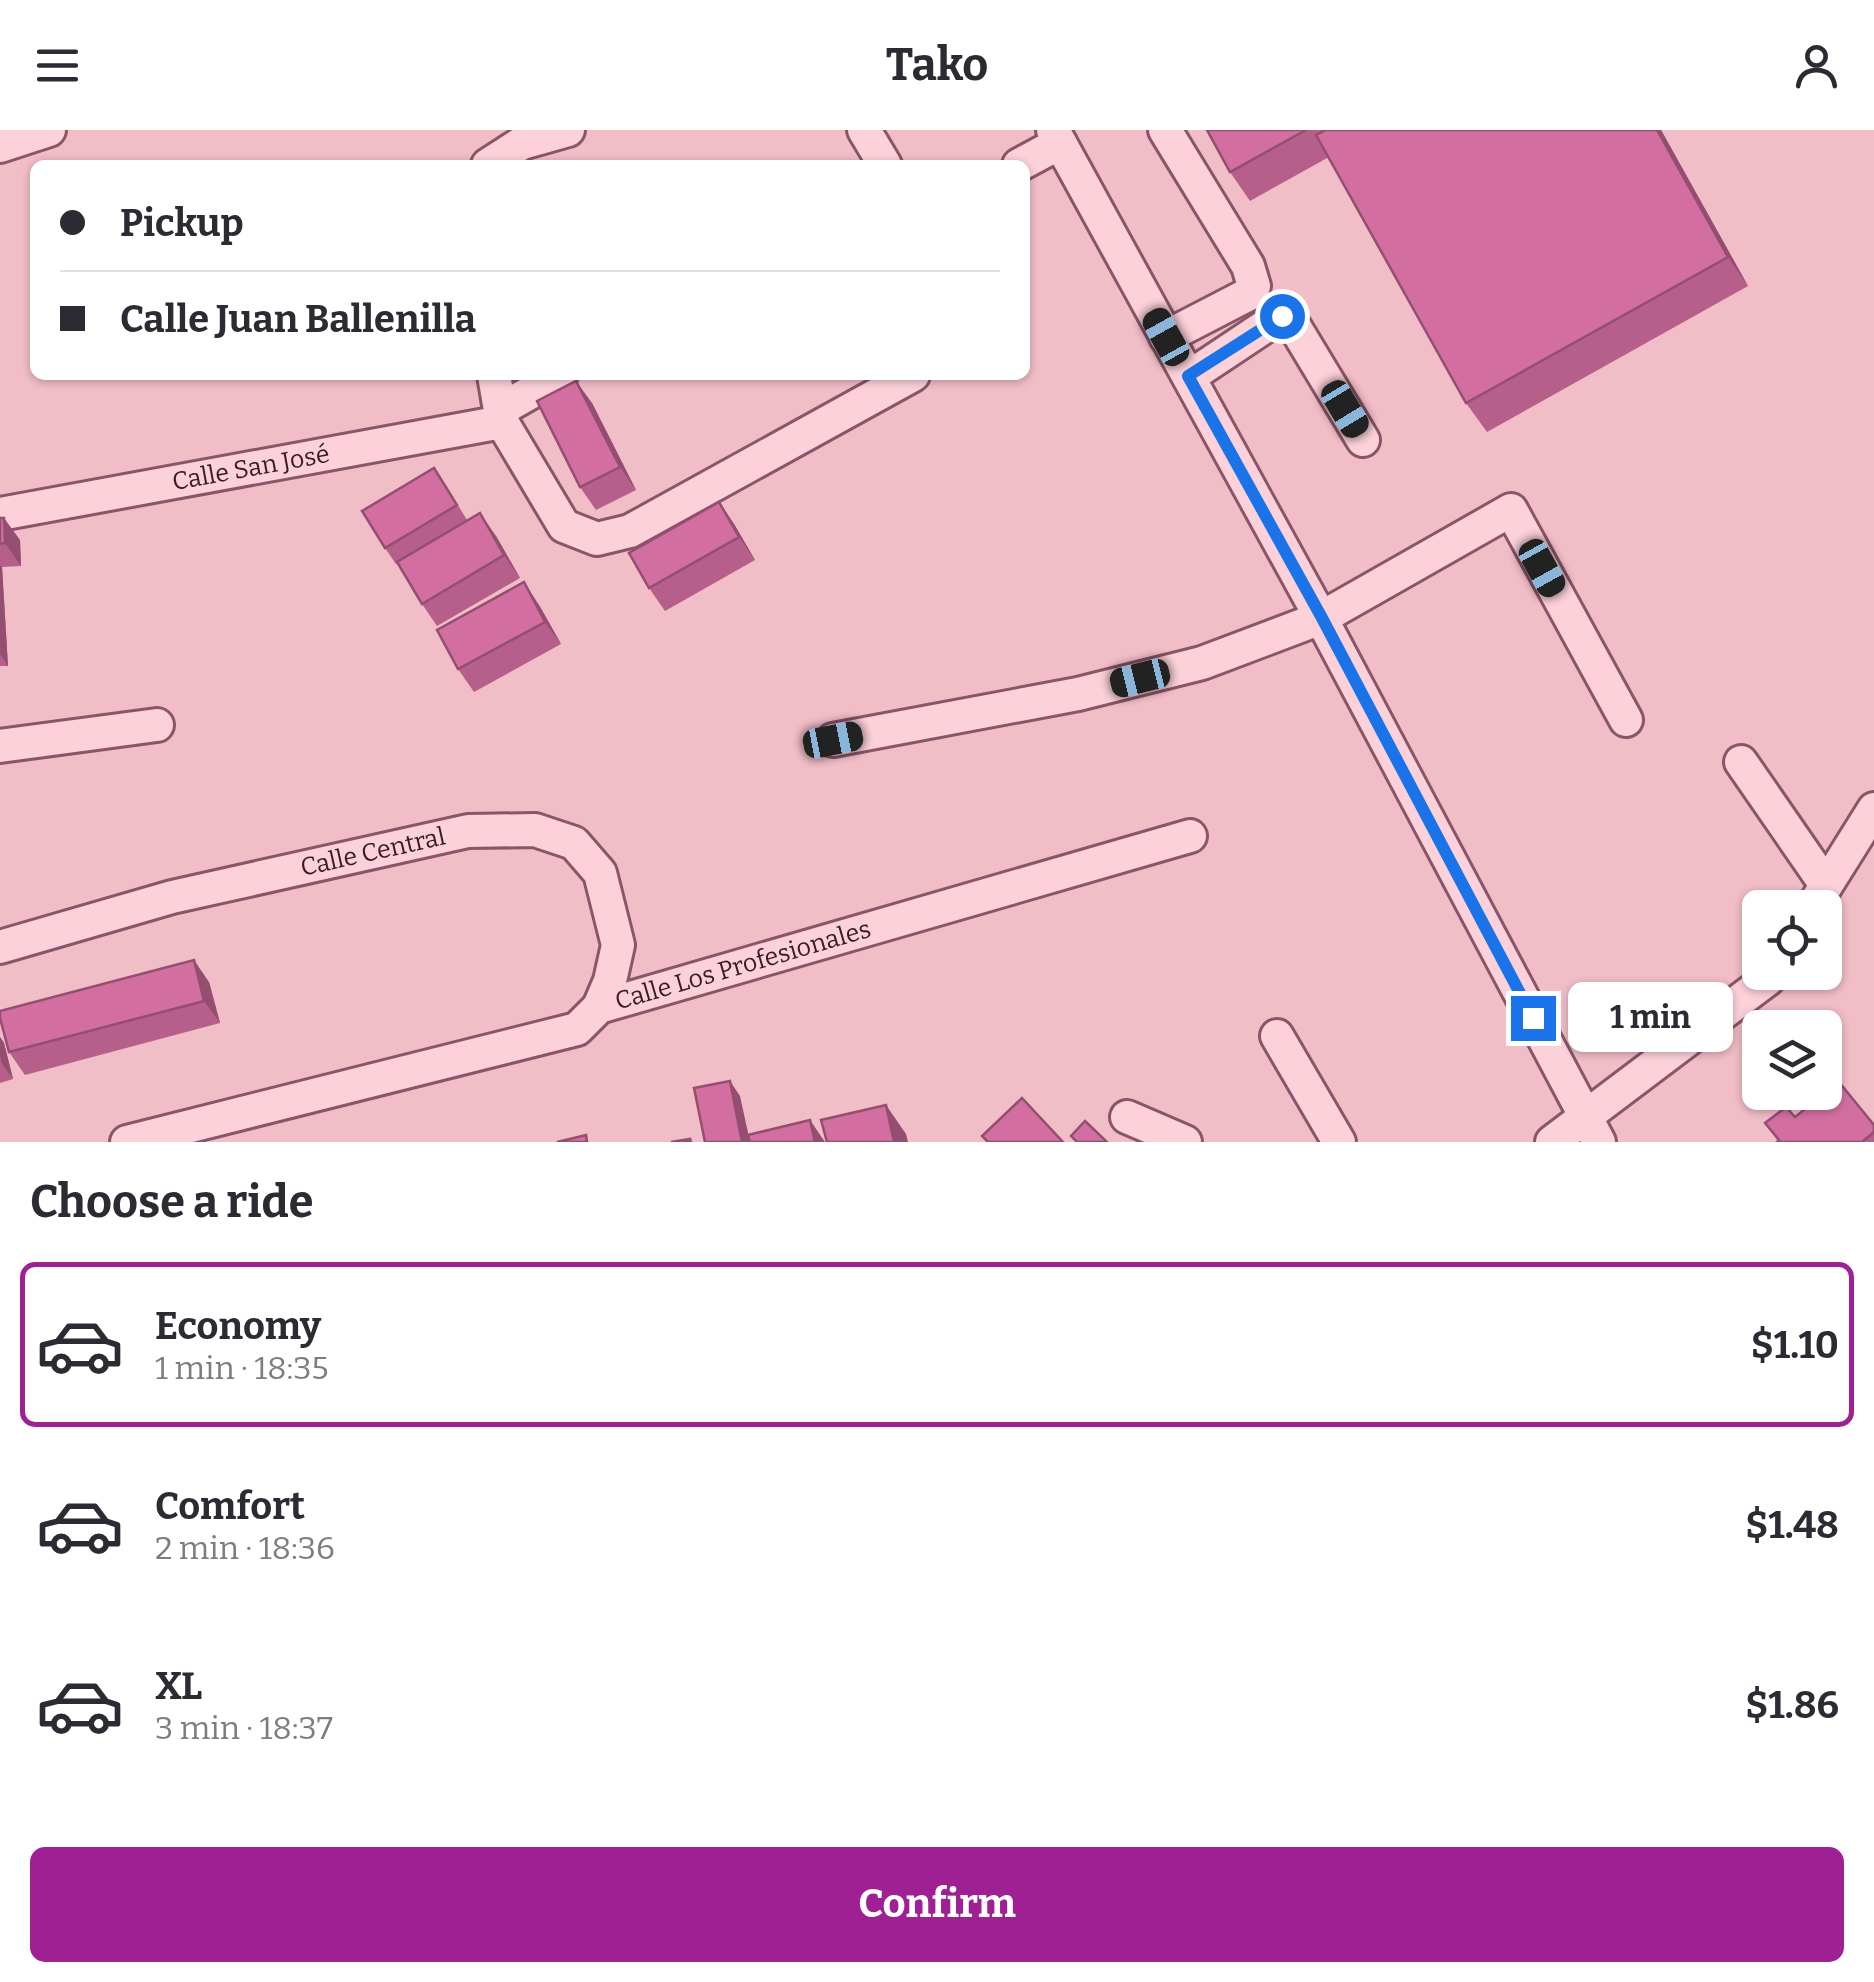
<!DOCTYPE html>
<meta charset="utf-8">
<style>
body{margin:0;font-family:Bitter,serif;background:#f7f7f7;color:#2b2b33;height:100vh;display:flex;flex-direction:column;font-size:38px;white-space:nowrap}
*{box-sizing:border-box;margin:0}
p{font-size:32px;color:#7c7c81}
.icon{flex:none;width:55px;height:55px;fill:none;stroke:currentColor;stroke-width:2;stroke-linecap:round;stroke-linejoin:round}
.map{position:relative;height:1012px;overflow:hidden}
.side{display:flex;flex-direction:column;background:#fff;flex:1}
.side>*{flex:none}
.hud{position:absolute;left:30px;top:30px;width:1000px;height:220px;border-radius:15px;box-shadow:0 2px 8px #0004;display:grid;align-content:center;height:220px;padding:0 30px;background:#fff}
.controls{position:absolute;left:1742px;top:760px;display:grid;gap:20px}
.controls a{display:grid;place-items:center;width:100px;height:100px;border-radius:15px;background:#fff;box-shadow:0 2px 8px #0004;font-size:50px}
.end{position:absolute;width:45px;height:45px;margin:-22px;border:12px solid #1a73e8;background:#fff;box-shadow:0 0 0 5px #fff}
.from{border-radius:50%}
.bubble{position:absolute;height:70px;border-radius:15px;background:#fff;box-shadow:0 2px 8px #0004;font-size:32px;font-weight:700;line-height:70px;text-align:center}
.car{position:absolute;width:30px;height:60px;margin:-30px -15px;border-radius:12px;box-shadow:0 0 8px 2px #0007;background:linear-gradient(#222 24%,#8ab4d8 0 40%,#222 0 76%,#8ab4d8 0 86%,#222 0)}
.hud b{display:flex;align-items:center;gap:35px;height:95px;font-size:38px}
.hud b+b{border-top:2px solid #e1e1e2}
.hud i{width:25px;height:25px;background:#2b2b33}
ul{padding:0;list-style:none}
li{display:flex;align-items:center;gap:30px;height:165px;margin:0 20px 15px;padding:0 10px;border:5px solid transparent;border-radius:15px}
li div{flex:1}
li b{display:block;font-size:38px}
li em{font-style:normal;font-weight:700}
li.on{border-color:#9e2093}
li>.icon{width:90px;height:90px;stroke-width:1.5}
h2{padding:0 30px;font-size:45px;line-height:120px}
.action{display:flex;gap:20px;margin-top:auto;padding:20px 30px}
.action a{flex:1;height:115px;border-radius:15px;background:#9e2093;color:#fff;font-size:40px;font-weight:700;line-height:115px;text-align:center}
header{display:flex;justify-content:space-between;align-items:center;height:130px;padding:0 30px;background:#fff;font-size:45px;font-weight:700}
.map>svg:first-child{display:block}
</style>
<header><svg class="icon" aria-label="menu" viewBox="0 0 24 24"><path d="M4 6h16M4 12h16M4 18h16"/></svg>Tako<svg class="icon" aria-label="person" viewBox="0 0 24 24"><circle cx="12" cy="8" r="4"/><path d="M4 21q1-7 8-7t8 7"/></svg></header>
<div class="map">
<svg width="1874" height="1012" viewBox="0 0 1874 1012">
<rect width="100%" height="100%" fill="#f1bdc7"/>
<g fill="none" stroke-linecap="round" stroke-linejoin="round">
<defs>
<g id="minor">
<path d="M864 0 885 35"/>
<path d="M1053 0 1321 488 1599 1012"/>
<path d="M1165 0 1248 136 1254 156 1249 164 1166 207"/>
<path d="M0 16 49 0"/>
<path d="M488 35 522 13 568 0"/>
<path d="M1019 35 1060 13"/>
<path d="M494 245 502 292 564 396 597 409 630 401 913 245"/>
<path d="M1189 247 1282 185 1290 189 1363 310"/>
<path d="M500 280 561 245"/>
<path id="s1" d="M0 384 502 292"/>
<path d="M833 610 1078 564 1202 533 1321 488 1511 380 1626 590"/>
<path d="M0 616 157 595"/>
<path d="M1741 632 1826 755"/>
<path d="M1812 778 1874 679"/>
<path id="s2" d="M0 817 172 767 468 701 535 700 574 713 600 743 618 815 610 851 599 877"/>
<path d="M1277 906 1339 1012"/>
<path d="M1127 987 1185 1012"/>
<path id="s3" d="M127 1012 577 899 599 877 1190 706"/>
<path d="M1552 1012 1768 849 1772 842"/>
</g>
</defs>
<use href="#minor" stroke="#8a5568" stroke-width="38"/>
<use href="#minor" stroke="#fcd1d9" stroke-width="32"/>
</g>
<g fill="#b55f8a">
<path d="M1208 0H1661L1748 156 1487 302 1466 273 1329 27 1250 71 1230 42Z"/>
<path d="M592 273 636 360 596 380 580 357Z"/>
<path d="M445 354 467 390 496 406 520 448 437 496 422 474 398 433 396 434 385 418Z"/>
<path d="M719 372 734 394 755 430 665 481 649 458Z"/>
<path d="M0 388 20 410 21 436 2 437 8 536H0Z"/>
<path d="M539 475 561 514 474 562 458 539Z"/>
<path d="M209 852 220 893 25 945 9 922Z"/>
<path d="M0 907 4 913 13 949 0 953Z"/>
<path d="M1795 987 1874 995V1012H1777L1778 1011 1765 993Z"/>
</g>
<g fill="#944e70">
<path d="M1657 0H1661L1748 156 1728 127Z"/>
<path d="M576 251 592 273 636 360 620 337Z"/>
<path d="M719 372 734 394 755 430 739 407Z"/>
<path d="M480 383 496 406 520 448 504 425Z"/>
<path d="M4 388 20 410 21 436 5 413Z"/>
<path d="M0 435 2 437 8 536 0 524Z"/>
<path d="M524 452 539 475 561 514 545 492Z"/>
<path d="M194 830 209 852 220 893 204 871Z"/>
<path d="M0 907 4 913 13 949 2 934 0 925Z"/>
<path d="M730 951 740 966 750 1012H742Z"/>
<path d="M886 975 906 1004 908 1012H894Z"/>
<path d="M810 990 825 1012H815Z"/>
</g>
<g fill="#d36fa0" stroke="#944e70" stroke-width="2.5">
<path d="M1207 0H1306L1230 42Z"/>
<path d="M1326 0H1657L1728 127 1466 273 1316 5Z"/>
<path d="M576 251 620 337 580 357 537 271Z"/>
<path d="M434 338 457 375 385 418 362 381Z"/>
<path d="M719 372 739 407 649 458 629 423Z"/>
<path d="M480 383 504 425 422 474 397 432Z"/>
<path d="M0 388H4L5 413 0 414Z"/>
<path d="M524 452 545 492 458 539 437 500Z"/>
<path d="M194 830 204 871 9 922 0 888V881Z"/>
<path d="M730 951 742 1012H705L694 958Z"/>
<path d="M1839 952 1874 995V1002L1862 1012H1777L1779 1010 1765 993 1786 977 1795 987Z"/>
<path d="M1022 968 1063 1012H988L982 1006Z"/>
<path d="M886 975 894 1012H827L821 990Z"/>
<path d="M810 990 815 1012H750L748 1005Z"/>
<path d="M1085 991 1107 1012H1077L1071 1006Z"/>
<path d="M586 1005 587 1012H557Z"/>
<path d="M690 1009 691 1012H671Z"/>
</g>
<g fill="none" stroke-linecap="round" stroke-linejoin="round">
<path stroke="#1a73e8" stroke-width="12" d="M1282 186 1188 246 1322 488 1533 888"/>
</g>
<g text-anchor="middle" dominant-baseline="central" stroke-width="8" stroke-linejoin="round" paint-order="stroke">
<g font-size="25" fill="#381b27" stroke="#f8cdd5">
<text stroke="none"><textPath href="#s1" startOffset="255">Calle San José</textPath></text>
<text stroke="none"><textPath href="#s2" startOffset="385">Calle Central</textPath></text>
<text stroke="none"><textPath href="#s3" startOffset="645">Calle Los Profesionales</textPath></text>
</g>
</g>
</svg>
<div class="controls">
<a><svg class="icon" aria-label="locate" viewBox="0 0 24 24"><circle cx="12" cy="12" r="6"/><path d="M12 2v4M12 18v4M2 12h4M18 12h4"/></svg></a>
<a><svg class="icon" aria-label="layers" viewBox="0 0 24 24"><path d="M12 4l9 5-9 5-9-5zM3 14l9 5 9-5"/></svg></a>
</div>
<i class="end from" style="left:1282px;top:186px"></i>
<i class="end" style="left:1533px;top:888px"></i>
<div class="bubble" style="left:1568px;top:852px;width:165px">1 min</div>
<i class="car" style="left:1166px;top:207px;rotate:331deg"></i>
<i class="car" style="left:1345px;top:279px;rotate:149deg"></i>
<i class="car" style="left:1542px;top:438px;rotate:151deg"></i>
<i class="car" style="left:1140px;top:548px;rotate:256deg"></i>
<i class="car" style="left:833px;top:610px;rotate:79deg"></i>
<div class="hud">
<b><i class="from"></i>Pickup</b>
<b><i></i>Calle Juan Ballenilla</b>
</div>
</div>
<section class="side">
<h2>Choose a ride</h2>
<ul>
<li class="on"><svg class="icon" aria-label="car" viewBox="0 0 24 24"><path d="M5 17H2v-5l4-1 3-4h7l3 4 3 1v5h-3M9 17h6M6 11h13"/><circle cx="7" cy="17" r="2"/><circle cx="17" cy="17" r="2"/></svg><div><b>Economy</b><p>1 min · 18:35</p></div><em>$1.10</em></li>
<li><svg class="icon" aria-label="car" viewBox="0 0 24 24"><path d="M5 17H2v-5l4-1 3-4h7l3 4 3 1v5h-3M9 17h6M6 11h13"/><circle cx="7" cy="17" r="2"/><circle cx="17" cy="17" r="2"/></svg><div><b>Comfort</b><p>2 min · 18:36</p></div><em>$1.48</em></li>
<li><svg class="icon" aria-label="car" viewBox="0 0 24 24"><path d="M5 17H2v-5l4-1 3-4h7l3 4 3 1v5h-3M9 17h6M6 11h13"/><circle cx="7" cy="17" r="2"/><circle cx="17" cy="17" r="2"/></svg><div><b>XL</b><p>3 min · 18:37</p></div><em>$1.86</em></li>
</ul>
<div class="action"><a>Confirm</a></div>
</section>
